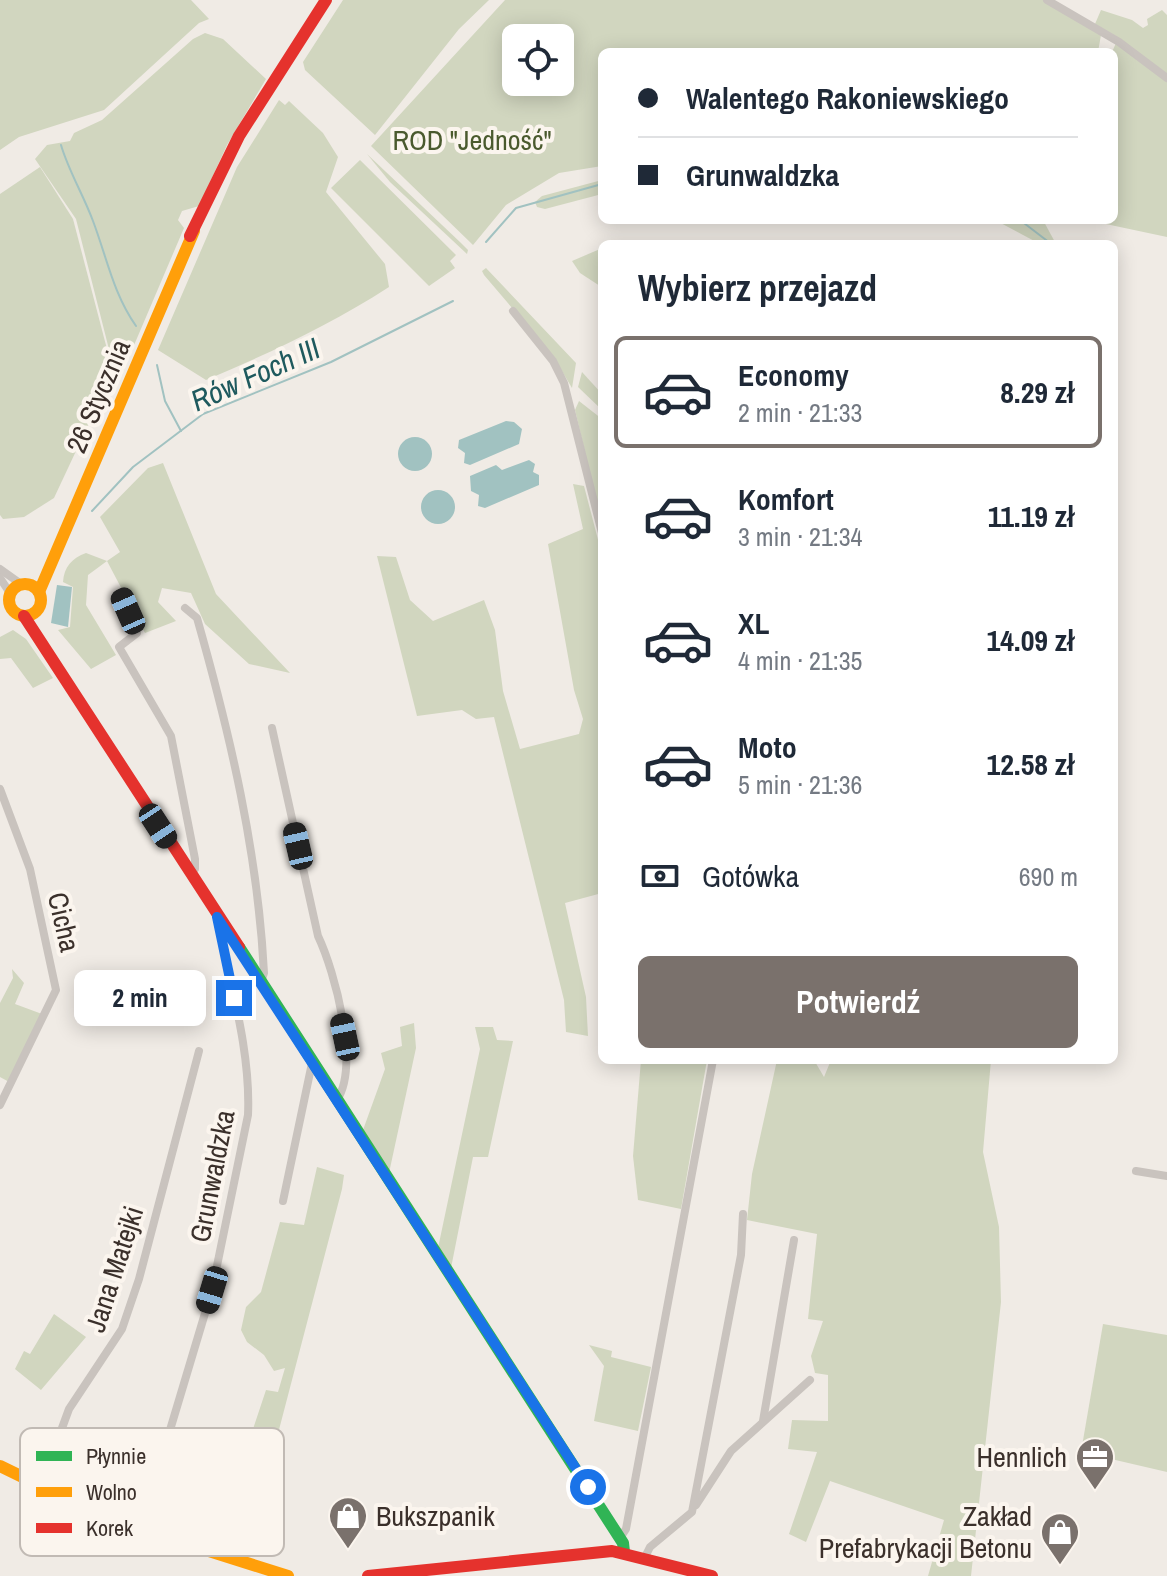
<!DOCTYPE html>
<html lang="pl">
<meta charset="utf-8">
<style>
body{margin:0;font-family:"Archivo Narrow",sans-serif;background:#f2f2f3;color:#1f2937;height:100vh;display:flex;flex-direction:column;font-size:30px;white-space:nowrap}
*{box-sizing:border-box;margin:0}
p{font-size:26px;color:#747a83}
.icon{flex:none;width:44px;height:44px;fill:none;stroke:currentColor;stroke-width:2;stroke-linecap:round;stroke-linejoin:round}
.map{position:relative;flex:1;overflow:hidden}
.details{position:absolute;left:598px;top:240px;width:520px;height:824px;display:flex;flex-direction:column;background:#fff;border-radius:12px;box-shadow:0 4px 20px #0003}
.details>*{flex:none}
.top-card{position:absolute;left:598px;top:48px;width:520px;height:176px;border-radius:12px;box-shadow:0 4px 20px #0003;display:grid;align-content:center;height:176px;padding:0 40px;background:#fff}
.fabs{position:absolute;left:502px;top:24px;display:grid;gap:16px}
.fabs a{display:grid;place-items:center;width:72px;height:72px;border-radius:12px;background:#fff;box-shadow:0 4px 20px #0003;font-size:40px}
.end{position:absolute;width:36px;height:36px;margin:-18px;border:10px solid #1a73e8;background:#fff;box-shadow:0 0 0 4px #fff}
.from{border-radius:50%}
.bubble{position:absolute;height:56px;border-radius:12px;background:#fff;box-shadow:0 4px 20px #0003;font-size:26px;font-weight:700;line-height:56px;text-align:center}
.car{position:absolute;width:24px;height:48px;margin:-24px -12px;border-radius:10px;box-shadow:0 0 6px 2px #0007;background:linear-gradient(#222 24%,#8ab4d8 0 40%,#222 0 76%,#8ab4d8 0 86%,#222 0)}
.top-card b{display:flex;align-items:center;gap:28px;height:76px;font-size:30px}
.top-card b+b{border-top:2px solid #e0e1e3}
.top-card i{width:20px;height:20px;background:#1f2937}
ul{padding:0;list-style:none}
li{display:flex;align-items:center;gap:24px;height:112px;margin:0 16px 12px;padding:0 24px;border:4px solid transparent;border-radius:12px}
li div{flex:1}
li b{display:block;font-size:30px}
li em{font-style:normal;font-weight:700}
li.active{border-color:#7a716c}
li>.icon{width:72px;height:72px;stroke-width:1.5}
h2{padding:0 40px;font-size:36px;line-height:96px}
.pay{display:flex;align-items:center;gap:20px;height:88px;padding:0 40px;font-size:30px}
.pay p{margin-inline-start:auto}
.action{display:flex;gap:16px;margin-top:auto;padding:16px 40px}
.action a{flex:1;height:92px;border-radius:12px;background:#7a716c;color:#fff;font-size:32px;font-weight:700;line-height:92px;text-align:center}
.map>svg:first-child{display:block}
</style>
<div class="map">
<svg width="1167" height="1576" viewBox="0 0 1167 1576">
<rect width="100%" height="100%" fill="#f0ebe5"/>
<g fill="#d1d6bf" fill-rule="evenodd">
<path d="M0 0H191L209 19 199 23 104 110 19 137 0 150Z"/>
<path d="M343 0H489L459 29 375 135 305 70 303 62Z"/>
<path d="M505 0H1044L1101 35 1098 52H602V166L559 173 506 205 473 245 371 146ZM516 38H560V82H516Z"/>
<path d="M1101 10 1132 20 1143 28 1148 25 1147 19 1162 10 1167 15V75L1095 24Z"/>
<path d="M205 33 223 39 266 79 227 145 199 206 182 211 178 220 184 228 120 378 115 373 76 219 35 159 47 145 70 141 74 133 102 120 193 39Z"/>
<path d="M1116 43 1167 81V237L1087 220H1114L1112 52Z"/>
<path d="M279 100 285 105 289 101 323 133 338 157 326 192 385 264 389 287C330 325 270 353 206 380L158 350 237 167Z"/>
<path d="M367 154 461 243 468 250 467 254 390 182Z"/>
<path d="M360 160 456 255 450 261 455 268 429 286 331 188Z"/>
<path d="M40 167 73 219 113 372 54 498 24 517 3 519 0 515V194Z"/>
<path d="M602 180V194L545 209 537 207 535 202 542 196Z"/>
<path d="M995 220H1043L1056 244H1040Z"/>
<path d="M600 249 602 251 600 286 580 273 572 261Z"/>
<path d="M486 268 576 363 572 388 553 356 484 275 482 271Z"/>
<path d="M582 372 602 394V410L578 387Z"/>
<path d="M579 401 602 419V524L575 410Z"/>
<path d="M163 463 216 594 290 673 249 664 205 624 191 593 162 588 158 602 176 621 145 633 107 561 88 575 86 605 116 655 91 669 58 630 70 627 73 587 63 582C64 567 72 558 86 553L107 561 120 552 100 517 148 468Z"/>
<path d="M573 484 584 486 602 555V893L565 903 586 997 588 1036 566 1032 564 1000 494 717 476 719 462 710 417 716 377 556 396 557 410 600 433 621 484 600 495 630 503 691 520 749 579 734 583 719 574 690 548 544 583 529Z"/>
<path d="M13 630 26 639 53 678 33 688 11 658 0 659V637Z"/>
<path d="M12 969 24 983 15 1004 42 1014 11 1083 0 1077V1003L13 978Z"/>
<path d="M414 1023 416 1048 389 1173 363 1130 385 1069 381 1053 402 1046 400 1027Z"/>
<path d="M475 1027H493L497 1040 513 1041 488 1157H473L451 1268 438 1248 480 1049Z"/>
<path d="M641 1060H707L681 1209 638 1200 633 1156Z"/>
<path d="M777 1060H814L824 1077 831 1060H991L983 1152 999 1227 1001 1302 971 1576H928L944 1520 830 1481 806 1542 789 1534 817 1452 788 1449 792 1420 828 1421V1375L815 1373 811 1356 823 1321 808 1319 817 1234 747 1220 752 1174Z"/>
<path d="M317 1167 344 1175 342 1189 275 1445 246 1450 266 1390 278 1392 285 1368 274 1371 264 1355 247 1342 241 1330 246 1307 261 1292 280 1222 304 1225Z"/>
<path d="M54 1314 86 1337 41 1390 15 1369 24 1351 30 1354Z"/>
<path d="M1103 1324 1167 1335V1472L1081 1452Z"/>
<path d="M589 1345 612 1351 611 1357 651 1367 638 1431 594 1421 604 1366Z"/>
</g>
<g fill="#a1c2c1">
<path d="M506 421 514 422 522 429 519 444 470 465 464 463 465 453 458 448 459 440Z"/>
<circle cx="415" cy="454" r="17"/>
<path d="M529 460 535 464 533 472 539 475V485L485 508 478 506 479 495 471 491 470 476 496 465 502 470Z"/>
<circle cx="438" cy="507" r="17"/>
<path d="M57 585 72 587 68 627 51 623Z"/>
</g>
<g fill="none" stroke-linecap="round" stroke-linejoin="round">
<g stroke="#a1c2c1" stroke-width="2">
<path d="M61 145C69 172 83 194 93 221 107 258 113 293 136 326"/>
<path d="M1020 220 1050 243"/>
<path d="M486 242 516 208 602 184"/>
<path d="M157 365 165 401 181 431"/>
<path d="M92 511 133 467 203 414 331 362 453 301"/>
</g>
<g stroke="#c9c3be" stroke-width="8">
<path d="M1047 0 1119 42 1167 78"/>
<path d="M513 311 553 361 564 383 602 533"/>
<path d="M0 569 21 584"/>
<path d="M0 578 10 593"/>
<path d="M120 594 137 633 119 647 171 736 195 859V869L190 873"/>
<path d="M185 608 197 618C230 734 258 853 264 973L261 982"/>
<path d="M272 728 318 936C335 972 360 1065 337 1100"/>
<path d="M0 789 30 869 56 990 0 1105"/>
<path d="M1136 1171 1167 1176"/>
<path d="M283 1201 312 1063"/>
<path d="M763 1421 794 1240"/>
<path d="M40 1488 69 1409 122 1329 139 1279 199 1051"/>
<path d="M696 1505 731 1451 810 1380"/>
<path d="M140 1530 212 1290 248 1115C251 1049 229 981 217 917"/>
<path d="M620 1538 626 1529 713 1060"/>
<path d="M645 1557 650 1547 692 1512 741 1255 743 1214"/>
</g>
<path stroke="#30b455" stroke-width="12" d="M239 947 623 1543 624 1552"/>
<g stroke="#ff9f0a" stroke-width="12">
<circle cx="25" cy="600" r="16"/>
<path d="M39 592 194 231"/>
<path d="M0 1466 111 1520 288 1576"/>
</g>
<g stroke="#e5322d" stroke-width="12">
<path d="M190 236 239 136 326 0"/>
<path d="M24 616 239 947"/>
<path d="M368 1576 612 1551 712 1576"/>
</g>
</g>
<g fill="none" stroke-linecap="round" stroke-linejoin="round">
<path stroke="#1a73e8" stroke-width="10" d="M234 998 217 917 588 1487"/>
</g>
<defs>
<symbol id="office-pin" viewBox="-11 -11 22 30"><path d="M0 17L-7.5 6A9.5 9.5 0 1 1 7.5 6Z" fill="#7a716c" stroke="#fbf5ee"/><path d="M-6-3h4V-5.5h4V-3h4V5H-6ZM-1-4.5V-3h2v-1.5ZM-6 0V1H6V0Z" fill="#fff"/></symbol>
<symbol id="shop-pin" viewBox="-11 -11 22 30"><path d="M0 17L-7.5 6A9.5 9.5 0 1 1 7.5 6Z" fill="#7a716c" stroke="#fbf5ee"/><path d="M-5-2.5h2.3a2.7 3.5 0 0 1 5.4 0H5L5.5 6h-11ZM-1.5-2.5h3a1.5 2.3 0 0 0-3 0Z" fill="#fff"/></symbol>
</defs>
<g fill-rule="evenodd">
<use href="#office-pin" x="1073" y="1435" width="44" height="60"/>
<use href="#shop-pin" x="326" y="1494" width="44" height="60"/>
<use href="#shop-pin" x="1038" y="1510" width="44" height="60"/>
</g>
<g text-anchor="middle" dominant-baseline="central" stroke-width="8" stroke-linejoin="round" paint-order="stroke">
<g font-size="28" fill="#4a5a2e" stroke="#fbf5ee">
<text x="472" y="140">ROD "Jedność"</text>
</g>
<g font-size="28" fill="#3b302b" stroke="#fbf5ee">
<text transform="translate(98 396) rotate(-67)">26 Stycznia</text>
<text transform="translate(64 922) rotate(77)">Cicha</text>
<text transform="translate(212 1176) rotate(-79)">Grunwaldzka</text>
<text transform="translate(114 1269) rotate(-72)">Jana Matejki</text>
</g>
<g font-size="28" fill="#3b302b" stroke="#fbf5ee" text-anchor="end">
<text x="1067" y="1457">Hennlich</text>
<text x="376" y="1516" text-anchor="start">Bukszpanik</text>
<text x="1032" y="1516">Zakład<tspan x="1032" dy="32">Prefabrykacji Betonu</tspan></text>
</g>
<g font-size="30" font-style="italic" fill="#1f5a5e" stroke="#fbf5ee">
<text transform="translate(255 374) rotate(-24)">Rów Foch III</text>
</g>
</g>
<rect x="20" y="1428" width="264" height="128" rx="12" fill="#fbf5ee" stroke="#c1bab4" stroke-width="2"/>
<rect x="36" y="1451" width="36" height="10" fill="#30b455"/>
<rect x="36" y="1487" width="36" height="10" fill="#ff9f0a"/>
<rect x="36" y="1523" width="36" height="10" fill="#e5322d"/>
<g font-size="22" fill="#3b302b">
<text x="86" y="1464">Płynnie</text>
<text x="86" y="1500">Wolno</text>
<text x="86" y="1536">Korek</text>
</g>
</svg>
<div class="fabs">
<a><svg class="icon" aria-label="locate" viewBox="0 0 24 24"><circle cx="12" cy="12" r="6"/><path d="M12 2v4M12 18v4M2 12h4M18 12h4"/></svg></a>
</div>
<i class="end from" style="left:588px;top:1487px"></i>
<i class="end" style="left:234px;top:998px"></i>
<div class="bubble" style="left:74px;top:970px;width:132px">2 min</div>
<i class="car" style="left:128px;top:611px;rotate:336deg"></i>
<i class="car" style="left:158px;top:826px;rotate:147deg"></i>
<i class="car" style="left:298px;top:846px;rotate:347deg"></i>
<i class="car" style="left:345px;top:1037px;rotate:348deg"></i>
<i class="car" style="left:212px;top:1290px;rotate:197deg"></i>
<div class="top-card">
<b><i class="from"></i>Walentego Rakoniewskiego</b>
<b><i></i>Grunwaldzka</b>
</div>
<section class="details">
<h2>Wybierz przejazd</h2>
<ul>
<li class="active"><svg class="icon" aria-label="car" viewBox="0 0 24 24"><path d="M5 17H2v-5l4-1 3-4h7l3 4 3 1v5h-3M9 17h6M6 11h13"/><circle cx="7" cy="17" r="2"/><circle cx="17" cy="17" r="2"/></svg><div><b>Economy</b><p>2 min · 21:33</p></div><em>8.29 zł</em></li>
<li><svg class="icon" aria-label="car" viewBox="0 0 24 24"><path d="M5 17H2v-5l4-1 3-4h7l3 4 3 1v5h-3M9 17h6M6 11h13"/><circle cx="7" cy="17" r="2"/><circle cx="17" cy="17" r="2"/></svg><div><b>Komfort</b><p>3 min · 21:34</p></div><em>11.19 zł</em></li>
<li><svg class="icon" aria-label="car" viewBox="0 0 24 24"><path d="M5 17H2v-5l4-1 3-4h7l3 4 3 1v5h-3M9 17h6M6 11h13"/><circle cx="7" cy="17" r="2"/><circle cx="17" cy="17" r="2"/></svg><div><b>XL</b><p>4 min · 21:35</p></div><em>14.09 zł</em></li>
<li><svg class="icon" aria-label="car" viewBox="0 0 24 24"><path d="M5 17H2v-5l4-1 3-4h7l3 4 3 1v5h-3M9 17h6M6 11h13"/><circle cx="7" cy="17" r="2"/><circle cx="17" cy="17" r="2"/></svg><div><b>Moto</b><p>5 min · 21:36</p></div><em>12.58 zł</em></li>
</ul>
<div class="pay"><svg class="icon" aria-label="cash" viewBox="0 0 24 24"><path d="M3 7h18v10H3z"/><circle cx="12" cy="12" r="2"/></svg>Gotówka<p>690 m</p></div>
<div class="action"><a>Potwierdź</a></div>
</section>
</div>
